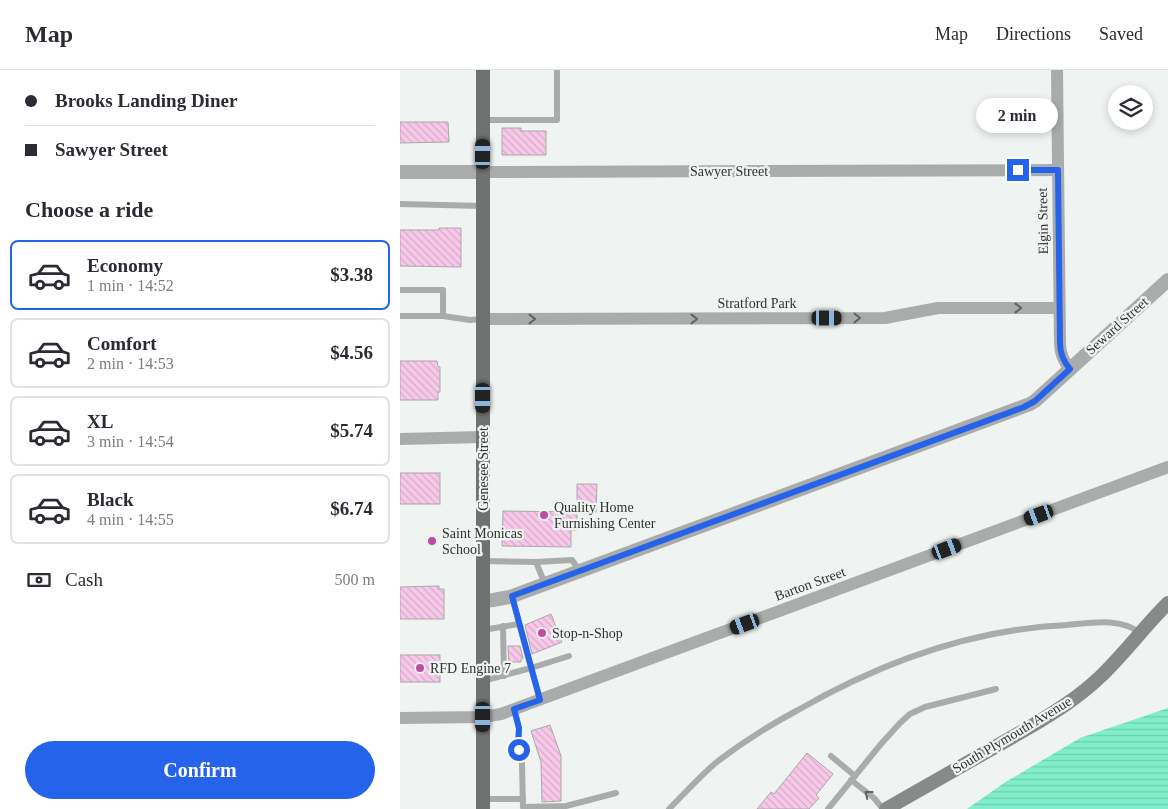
<!DOCTYPE html>
<meta charset="utf-8">
<style>
body{margin:0;font-family:Georgia,serif;background:#f7f7f7;color:#2b2b33;height:100vh;display:flex;flex-direction:column;font-size:19px;white-space:nowrap}
*{box-sizing:border-box;margin:0}
p{font-size:16px;color:#7c7c81}
.icon{flex:none;width:28px;height:28px;fill:none;stroke:currentColor;stroke-width:2;stroke-linecap:round;stroke-linejoin:round}
.map{position:relative;flex:1;overflow:hidden}
.panel{display:flex;flex-direction:column;background:#fff;width:400px}
.panel>*{flex:none}
.guide{display:grid;align-content:center;height:110px;padding:0 25px;background:#fff}
.buttons{position:absolute;left:708px;top:15px;display:grid;gap:10px}
.buttons a{display:grid;place-items:center;width:45px;height:45px;border-radius:50%;background:#fff;box-shadow:0 2px 8px #0003;font-size:25px}
.end{position:absolute;width:22px;height:22px;margin:-11px;border:6px solid #2563eb;background:#fff;box-shadow:0 0 0 2px #fff}
.from{border-radius:50%}
.bubble{position:absolute;height:35px;border-radius:18px;background:#fff;box-shadow:0 2px 8px #0003;font-size:16px;font-weight:700;line-height:35px;text-align:center}
.car{position:absolute;width:15px;height:30px;margin:-15px -8px;border-radius:6px;box-shadow:0 0 4px 1px #0007;background:linear-gradient(#222 24%,#8ab4d8 0 40%,#222 0 76%,#8ab4d8 0 86%,#222 0)}
.guide b{display:flex;align-items:center;gap:18px;height:48px;font-size:19px}
.guide b+b{border-top:1px solid #e1e1e2}
.guide i{width:12px;height:12px;background:#2b2b33}
ul{padding:0;list-style:none}
li{display:flex;align-items:center;gap:15px;height:70px;margin:0 10px 8px;padding:0 15px;border:2px solid #e1e1e2;border-radius:8px}
li div{flex:1}
li b{display:block;font-size:19px}
li em{font-style:normal;font-weight:700}
li.active{border-color:#2563eb}
li>.icon{width:45px;height:45px;stroke-width:1.5}
h2{padding:0 25px;font-size:22px;line-height:60px}
.pay{display:flex;align-items:center;gap:12px;height:55px;padding:0 25px;font-size:19px}
.pay p{margin-inline-start:auto}
.action{display:flex;gap:10px;margin-top:auto;padding:10px 25px}
.action a{flex:1;height:58px;border-radius:30px;background:#2563eb;color:#fff;font-size:20px;font-weight:700;line-height:58px;text-align:center}
header{display:flex;align-items:center;gap:30px;box-sizing:border-box;height:70px;padding:0 25px;background:#fff;border-bottom:1px solid #e1e1e2}
header strong{font-size:24px}
nav{display:flex;gap:28px;margin-inline-start:auto;font-size:18px}
main{display:flex;flex:1;min-height:0}
.map>svg:first-child{display:block}
</style>
<header>
<strong>Map</strong>
<nav><a>Map</a><a>Directions</a><a>Saved</a></nav>
</header>
<main>
<section class="panel">
<div class="guide">
<b><i class="from"></i>Brooks Landing Diner</b>
<b><i></i>Sawyer Street</b>
</div>
<h2>Choose a ride</h2>
<ul>
<li class="active"><svg class="icon" aria-label="car" viewBox="0 0 24 24"><path d="M5 17H2v-5l4-1 3-4h7l3 4 3 1v5h-3M9 17h6M6 11h13"/><circle cx="7" cy="17" r="2"/><circle cx="17" cy="17" r="2"/></svg><div><b>Economy</b><p>1 min · 14:52</p></div><em>$3.38</em></li>
<li><svg class="icon" aria-label="car" viewBox="0 0 24 24"><path d="M5 17H2v-5l4-1 3-4h7l3 4 3 1v5h-3M9 17h6M6 11h13"/><circle cx="7" cy="17" r="2"/><circle cx="17" cy="17" r="2"/></svg><div><b>Comfort</b><p>2 min · 14:53</p></div><em>$4.56</em></li>
<li><svg class="icon" aria-label="car" viewBox="0 0 24 24"><path d="M5 17H2v-5l4-1 3-4h7l3 4 3 1v5h-3M9 17h6M6 11h13"/><circle cx="7" cy="17" r="2"/><circle cx="17" cy="17" r="2"/></svg><div><b>XL</b><p>3 min · 14:54</p></div><em>$5.74</em></li>
<li><svg class="icon" aria-label="car" viewBox="0 0 24 24"><path d="M5 17H2v-5l4-1 3-4h7l3 4 3 1v5h-3M9 17h6M6 11h13"/><circle cx="7" cy="17" r="2"/><circle cx="17" cy="17" r="2"/></svg><div><b>Black</b><p>4 min · 14:55</p></div><em>$6.74</em></li>
</ul>
<div class="pay"><svg class="icon" aria-label="cash" viewBox="0 0 24 24"><path d="M3 7h18v10H3z"/><circle cx="12" cy="12" r="2"/></svg>Cash<p>500 m</p></div>
<div class="action"><a>Confirm</a></div>
</section>
<div class="map">
<svg width="768" height="739" viewBox="0 0 768 739">
<defs>
<pattern id="water-rules" width="6" height="5" patternUnits="userSpaceOnUse" patternTransform="scale(1.25)"><rect width="6" height="5" fill="#80eeca"/><path d="M0 2.5h6" fill="none" stroke="#6fcdae"/></pattern>
<pattern id="building-back-hatch" width="6" height="6" patternUnits="userSpaceOnUse" patternTransform="scale(1.25)"><rect width="6" height="6" fill="#f8c8e9"/><path d="M-1 5l2 2M0 0l6 6M5-1l2 2" fill="none" stroke="#d5acc8"/></pattern>
</defs>
<rect width="100%" height="100%" fill="#eff3f1"/>
<path fill="url(#water-rules)" d="M768 638V739H567L604 713 680 668Z"/>
<g fill="url(#building-back-hatch)" stroke="#aaa7a9">
<path d="M0 52H48L49 72 0 73Z"/>
<path d="M102 58H121V61H146V85H102Z"/>
<path d="M39 158H61V197L0 196V160H39Z"/>
<path d="M0 291H37L38 297H40V322H38V330H0Z"/>
<rect x="0" y="403" width="40" height="31"/>
<path d="M177 414H197L196 442H177Z"/>
<path d="M103 441 177 442V460H171V477L102 476Z"/>
<path d="M39 516V519H44V549H0V517Z"/>
<path d="M151 544 162 572 132 584 125 555Z"/>
<path d="M108 576H120L123 588 121 589V592H109Z"/>
<rect x="0" y="585" width="40" height="27"/>
<path d="M150 655 161 686V731L142 732 141 692 131 661Z"/>
<path d="M407 683 433 704 416 725 419 728 409 739H357L371 722 374 724Z"/>
</g>
<g fill="none" stroke-linecap="round" stroke-linejoin="round">
<g stroke="#aaacab" stroke-width="6">
<path d="M84 50H157V0"/>
<path d="M0 134 83 136"/>
<path d="M0 220H43V246"/>
<path d="M0 246H43L70 250 83 249"/>
<path d="M83 491 136 492 172 490 180 501"/>
<path d="M136 492 145 514"/>
<path d="M103 556 104 606"/>
<path d="M83 560 119 554"/>
<path d="M83 611 131 598 112 527"/>
<path d="M140 629 131 598 169 586"/>
<path d="M114 639 119 658V674L122 694 123 737 166 736 216 723"/>
<path d="M431 686 455 706"/>
<path d="M451 710 474 728 483 739"/>
<path d="M83 729H123"/>
<path d="M269 739C285 723 301 705 318 691 343 672 370 655 398 640 480 593 572 559 667 555 690 553 720 547 740 563"/>
<path d="M428 739 481 674 500 653 510 644 525 637 596 619"/>
</g>
<g stroke="#aaacab" stroke-width="12">
<path d="M657 0 660 273C660 283 663 291 670 299"/>
<path d="M83 102 658 100"/>
<path d="M83 249 485 248 538 238H659"/>
<path d="M0 369 83 367"/>
<path d="M0 648 83 647 101 644 768 397"/>
</g>
<g stroke="#aaacab" stroke-width="14">
<path d="M0 102H83"/>
<path d="M83 531 93 530 110 527 630 334 635 331 768 210"/>
</g>
<path stroke="#878a89" stroke-width="14" d="M486 739 630 657C655 642 679 627 700 607 724 584 744 557 768 533"/>
<path stroke="#6f7271" stroke-width="14" d="M83 0V739"/>
</g>
<defs><path id="oneway-chevron" d="M-2-3.5L2.5 0L-2 3.5" fill="none" stroke-width="1.6" stroke-linecap="round" stroke-linejoin="round" transform="scale(1.25)"/></defs>
<g stroke="#616362">
<use href="#oneway-chevron" transform="translate(618 238)"/>
<use href="#oneway-chevron" transform="translate(457 248)"/>
<use href="#oneway-chevron" transform="translate(132 249)"/>
<use href="#oneway-chevron" transform="translate(294 249)"/>
<use href="#oneway-chevron" transform="translate(468 724) rotate(-142)"/>
</g>
<g fill="none" stroke-linecap="round" stroke-linejoin="round">
<path stroke="#2563eb" stroke-width="6" d="M119 680 118 674 119 658 114 639 140 630 112 526 624 337 635 331 670 299C663 291 660 283 660 273L658 100H618"/>
</g>
<g fill="#c04ba4" stroke="#eff3f1" stroke-width="2">
<circle cx="144" cy="445" r="5"/>
<circle cx="32" cy="471" r="5"/>
<circle cx="142" cy="563" r="5"/>
<circle cx="20" cy="598" r="5"/>
</g>
<g text-anchor="middle" dominant-baseline="central" stroke-width="4.5" stroke-linejoin="round" paint-order="stroke">
<g font-size="14" fill="#303231" stroke="#eff3f1">
<text x="329" y="101">Sawyer Street</text>
<text transform="translate(643 151) rotate(-91)">Elgin Street</text>
<text x="357" y="233">Stratford Park</text>
<text transform="translate(717 256) rotate(-42)">Seward Street</text>
<text transform="translate(83 399) rotate(-90)">Genesee Street</text>
<text transform="translate(410 514) rotate(-20)">Barton Street</text>
<text transform="translate(612 665) rotate(-31)">South Plymouth Avenue</text>
</g>
<g font-size="14" fill="#303231" stroke="#eff3f1" text-anchor="start">
<text x="154" y="437">Quality Home<tspan x="154" dy="16">Furnishing Center</tspan></text>
<text x="42" y="463">Saint Monicas<tspan x="42" dy="16">School</tspan></text>
<text x="152" y="563">Stop-n-Shop</text>
<text x="30" y="598">RFD Engine 7</text>
</g>
</g>
</svg>
<div class="buttons">
<a><svg class="icon" aria-label="layers" viewBox="0 0 24 24"><path d="M12 4l9 5-9 5-9-5zM3 14l9 5 9-5"/></svg></a>
</div>
<i class="end from" style="left:119px;top:680px"></i>
<i class="end" style="left:618px;top:100px"></i>
<div class="bubble" style="left:576px;top:28px;width:82px">2 min</div>
<i class="car" style="left:83px;top:84px;rotate:0deg"></i>
<i class="car" style="left:427px;top:248px;rotate:90deg"></i>
<i class="car" style="left:83px;top:328px;rotate:180deg"></i>
<i class="car" style="left:639px;top:445px;rotate:250deg"></i>
<i class="car" style="left:547px;top:479px;rotate:69deg"></i>
<i class="car" style="left:345px;top:554px;rotate:250deg"></i>
<i class="car" style="left:83px;top:647px;rotate:180deg"></i>
</div>
</main>
